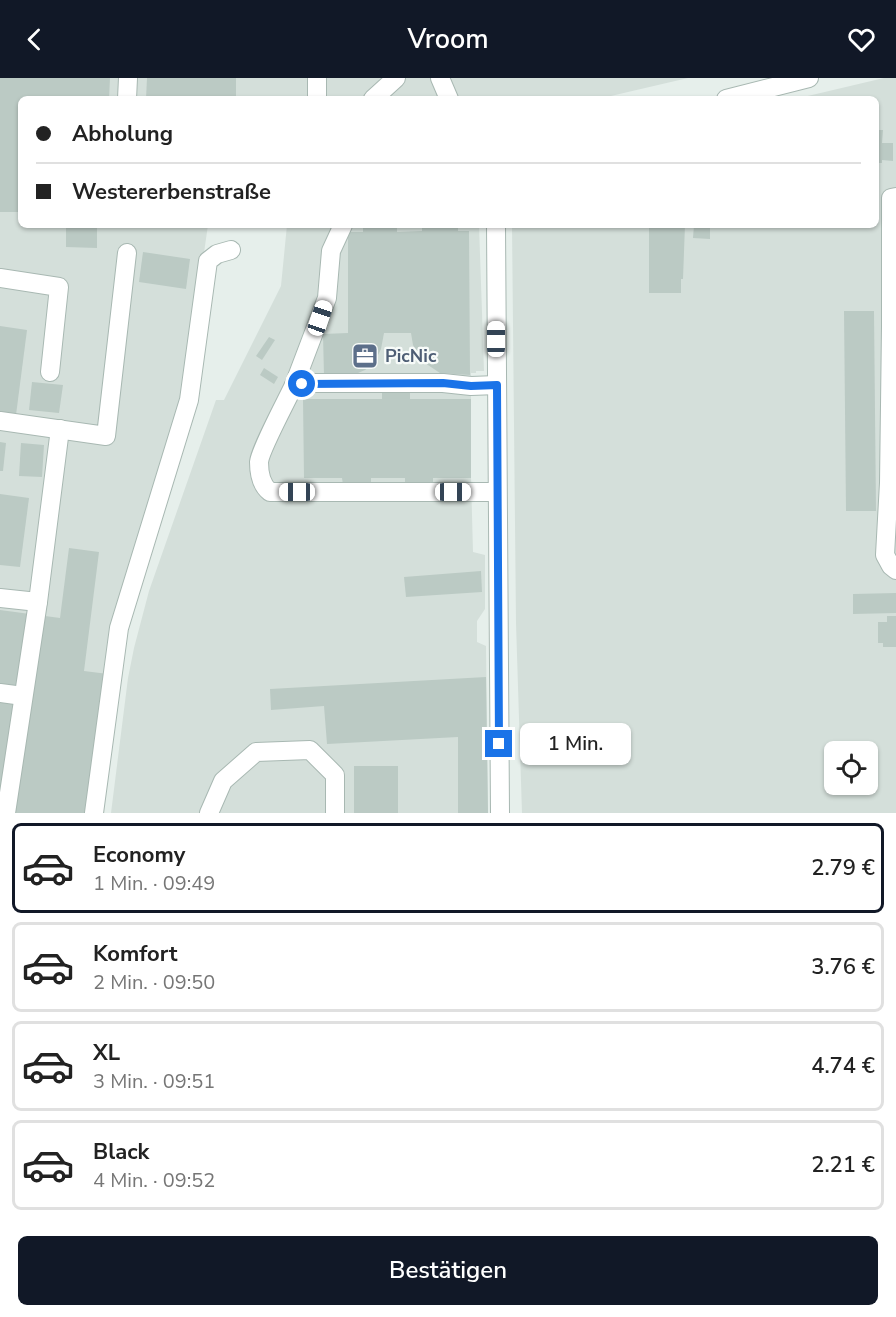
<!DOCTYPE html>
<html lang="de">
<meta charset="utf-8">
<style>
body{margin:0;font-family:"Nunito Sans",sans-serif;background:#f2f2f2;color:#222;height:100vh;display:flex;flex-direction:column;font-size:22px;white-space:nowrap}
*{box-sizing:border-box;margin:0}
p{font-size:20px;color:#767676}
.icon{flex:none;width:33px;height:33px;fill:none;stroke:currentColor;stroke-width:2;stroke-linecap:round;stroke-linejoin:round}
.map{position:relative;height:735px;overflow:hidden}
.sheet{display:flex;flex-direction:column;background:#fff;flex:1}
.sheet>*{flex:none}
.banner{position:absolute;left:18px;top:18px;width:861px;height:132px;border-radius:9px;box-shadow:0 2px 4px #0004;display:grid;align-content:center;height:132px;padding:0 18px;background:#fff}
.tools{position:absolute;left:824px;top:663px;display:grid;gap:12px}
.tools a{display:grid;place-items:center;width:54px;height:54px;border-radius:9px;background:#fff;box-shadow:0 2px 4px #0004;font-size:30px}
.end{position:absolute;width:27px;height:27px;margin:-14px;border:8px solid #1a73e8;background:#fff;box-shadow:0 0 0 3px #fff}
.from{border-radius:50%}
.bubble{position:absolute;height:42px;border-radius:9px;background:#fff;box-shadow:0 2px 4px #0004;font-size:20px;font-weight:600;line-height:42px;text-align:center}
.car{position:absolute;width:18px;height:36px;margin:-18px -9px;border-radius:8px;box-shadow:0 0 4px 2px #0007;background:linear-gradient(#fff 24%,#345 0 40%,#fff 0 76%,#345 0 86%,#fff 0)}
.banner b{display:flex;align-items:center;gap:21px;height:57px;font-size:22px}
.banner b+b{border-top:2px solid #e0e0e0}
.banner i{width:15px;height:15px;background:#222}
ul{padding:10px 0 0;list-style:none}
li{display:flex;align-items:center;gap:18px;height:90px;margin:0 12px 9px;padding:0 6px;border:3px solid #e0e0e0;border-radius:9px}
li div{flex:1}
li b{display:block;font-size:22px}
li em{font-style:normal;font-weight:600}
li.on{border-color:#111827}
li>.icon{width:54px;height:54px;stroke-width:1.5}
.cta{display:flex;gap:12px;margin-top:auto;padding:12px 18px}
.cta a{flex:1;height:69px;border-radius:9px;background:#111827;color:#fff;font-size:24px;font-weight:600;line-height:69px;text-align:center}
header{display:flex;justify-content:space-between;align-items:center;height:78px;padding:0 18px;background:#111827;color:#fff;font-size:27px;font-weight:600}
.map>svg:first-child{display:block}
</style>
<header><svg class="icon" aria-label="back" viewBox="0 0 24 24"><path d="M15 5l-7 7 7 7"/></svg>Vroom<svg class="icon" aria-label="heart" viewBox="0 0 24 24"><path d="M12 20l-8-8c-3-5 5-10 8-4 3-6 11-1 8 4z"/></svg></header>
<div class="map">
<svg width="896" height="735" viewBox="0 0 896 735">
<rect width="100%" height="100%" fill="#e6efeb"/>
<g fill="#d4dfda" fill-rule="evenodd">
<path d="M0 0H688L598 21H21V147H208L183 321 108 596 0 735Z"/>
<path d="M884 0H896V735H522L516 545 512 147H876V21H795ZM834 674H867V706H834Z"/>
<path d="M287 147H479L484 293H476V295H471V400L473 474 485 477V531L477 543V564L486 568 488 735H111L128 600 134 570 149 513 216 322H224L281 208Z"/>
</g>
<g fill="#bbcac4">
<path d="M0 0H110L109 21H21V134H0Z"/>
<path d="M147 0H236V21H146Z"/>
<path d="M876 52H883L882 65H893V83L882 82V85H876Z"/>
<path d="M66 147H97V170L66 169Z"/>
<path d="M458 147V153H469L470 297 440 295 422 283 413 267 411 255H384L381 271 374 285 365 292 351 298H324L323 256 348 255V154H363V148H397V154L422 153V148Z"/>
<path d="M649 147H685L683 201H681V215H649Z"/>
<path d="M694 147H710V161L693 160Z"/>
<path d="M143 174 190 181 186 211 139 204Z"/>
<path d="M844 233H874L876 433H846Z"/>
<path d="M0 248 27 252 16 337 0 335Z"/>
<path d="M269 259 275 262 262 282 256 278Z"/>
<path d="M264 290 278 299 274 306 260 297Z"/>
<path d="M32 304 63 307 59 335 29 332Z"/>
<path d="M382 315H410V321H471V400H433V406H405V400H371V407H343L342 400H304L303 321H382Z"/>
<path d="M0 364 6 365 3 393H0Z"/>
<path d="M21 365 44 367 42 399 19 398Z"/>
<path d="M0 416 29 420 20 489 0 487Z"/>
<path d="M69 470 99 474 84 593 108 596 89 735H0V532L60 540Z"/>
<path d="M481 493 482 514 406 519 404 499Z"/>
<path d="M896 515V535L853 536V516Z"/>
<path d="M887 538H896V569H883V565H878V544H887Z"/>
<path d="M486 599 488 735H458V659L327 666 324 628 271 632 270 611Z"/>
<rect x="354" y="688" width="44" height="47"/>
</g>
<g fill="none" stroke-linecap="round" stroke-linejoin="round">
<defs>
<g id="minor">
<path d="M440 0 449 21"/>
<path d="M127 21 128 0"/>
<path d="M317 21V0"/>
<path d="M373 21 396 0"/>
<path d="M726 21 809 0"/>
<path d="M896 119 891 120V249H896"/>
<path d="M496 147 500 735"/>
<path d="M0 200 59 209 50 294"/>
<path d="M891 249 889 405 885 477 891 488 896 492"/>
<path d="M294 307 327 220 331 173 343 147"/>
<path d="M497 307 471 308 443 305H307L294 307C287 322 260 372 259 384 259 396 261 407 270 414H497"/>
<path d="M0 343 106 358 127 175"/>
<path d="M0 520 38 524 60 351"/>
<path d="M0 615 23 618"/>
<path d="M6 735 38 524"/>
<path d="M94 735 119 550 189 322 208 183 217 176 231 172"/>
<path d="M209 735 223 703 256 674 310 672 335 697V735"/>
</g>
</defs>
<use href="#minor" stroke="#a8b8b2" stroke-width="20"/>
<use href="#minor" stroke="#fff" stroke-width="18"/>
</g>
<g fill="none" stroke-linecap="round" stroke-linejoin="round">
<path stroke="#1a73e8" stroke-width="8" d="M302 306 443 305 471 308 497 307 499 666"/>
</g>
<defs>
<symbol id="office-square" viewBox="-11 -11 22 22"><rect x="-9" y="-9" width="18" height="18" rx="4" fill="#5c6f8a" stroke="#f7fbf9"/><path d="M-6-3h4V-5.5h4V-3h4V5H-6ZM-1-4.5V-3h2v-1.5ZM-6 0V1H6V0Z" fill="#fff"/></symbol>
</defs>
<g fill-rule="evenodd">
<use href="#office-square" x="350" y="263" width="30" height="30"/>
</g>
<g text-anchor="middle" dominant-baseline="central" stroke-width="4.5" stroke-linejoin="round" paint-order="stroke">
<g font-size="18" font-weight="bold" fill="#4e5e75" stroke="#f7fbf9" text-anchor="start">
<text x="385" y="278">PicNic</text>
</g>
</g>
</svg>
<div class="tools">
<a><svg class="icon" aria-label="locate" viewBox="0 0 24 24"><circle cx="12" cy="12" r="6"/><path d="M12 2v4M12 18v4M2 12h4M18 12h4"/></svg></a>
</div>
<i class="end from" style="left:302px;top:306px"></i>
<i class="end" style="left:499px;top:666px"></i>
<div class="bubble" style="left:520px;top:645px;width:111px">1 Min.</div>
<i class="car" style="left:320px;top:240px;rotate:19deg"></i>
<i class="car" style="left:496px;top:261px;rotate:0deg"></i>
<i class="car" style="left:297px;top:414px;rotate:270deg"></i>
<i class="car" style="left:453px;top:414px;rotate:90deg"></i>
<div class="banner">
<b><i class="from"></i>Abholung</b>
<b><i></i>Westererbenstraße</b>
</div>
</div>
<section class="sheet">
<ul>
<li class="on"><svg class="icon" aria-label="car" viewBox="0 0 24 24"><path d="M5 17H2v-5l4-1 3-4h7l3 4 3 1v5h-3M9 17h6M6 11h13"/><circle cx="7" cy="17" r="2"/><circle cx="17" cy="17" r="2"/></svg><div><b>Economy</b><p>1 Min. · 09:49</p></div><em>2.79 €</em></li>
<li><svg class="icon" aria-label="car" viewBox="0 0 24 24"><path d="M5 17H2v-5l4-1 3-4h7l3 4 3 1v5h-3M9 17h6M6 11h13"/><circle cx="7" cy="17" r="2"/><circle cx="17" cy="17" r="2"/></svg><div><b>Komfort</b><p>2 Min. · 09:50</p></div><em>3.76 €</em></li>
<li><svg class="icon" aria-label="car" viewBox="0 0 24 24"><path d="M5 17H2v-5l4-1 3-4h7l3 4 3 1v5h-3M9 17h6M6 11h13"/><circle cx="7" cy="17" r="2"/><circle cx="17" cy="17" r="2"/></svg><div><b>XL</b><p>3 Min. · 09:51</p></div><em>4.74 €</em></li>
<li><svg class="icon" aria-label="car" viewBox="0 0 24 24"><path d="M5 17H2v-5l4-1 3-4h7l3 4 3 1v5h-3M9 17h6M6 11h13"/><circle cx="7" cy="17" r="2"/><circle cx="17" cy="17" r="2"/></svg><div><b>Black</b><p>4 Min. · 09:52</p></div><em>2.21 €</em></li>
</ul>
<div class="cta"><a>Bestätigen</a></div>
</section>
